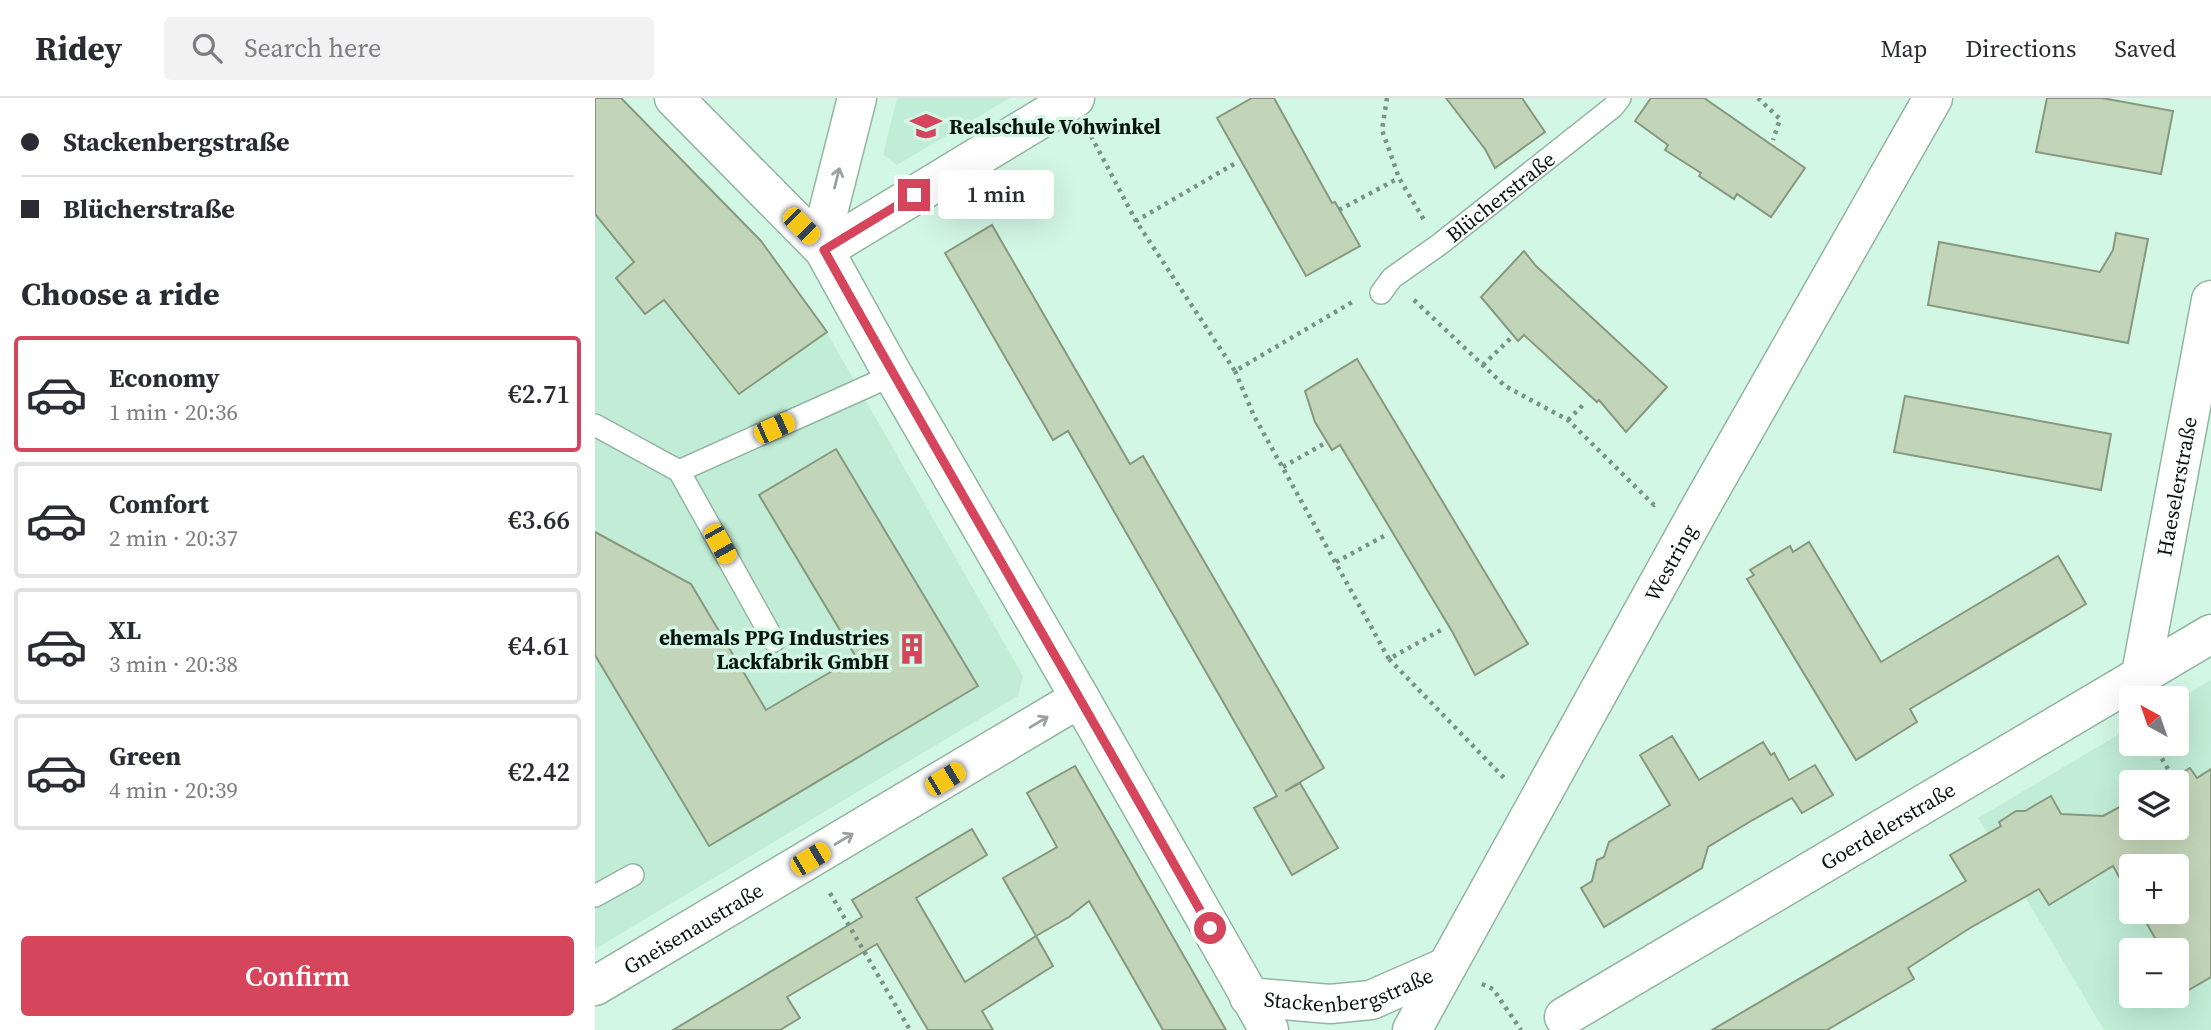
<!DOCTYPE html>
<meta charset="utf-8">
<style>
body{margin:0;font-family:"Source Serif 4",serif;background:#f2f2f3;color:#2b2b33;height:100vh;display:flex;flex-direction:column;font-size:26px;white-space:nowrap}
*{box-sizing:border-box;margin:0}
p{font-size:23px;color:#7c7c81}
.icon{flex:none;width:38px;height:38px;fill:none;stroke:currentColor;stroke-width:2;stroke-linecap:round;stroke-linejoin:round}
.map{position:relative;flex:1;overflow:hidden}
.side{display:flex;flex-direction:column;background:#fff;width:595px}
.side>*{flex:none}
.guide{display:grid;align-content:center;height:154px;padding:0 21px;background:#fff}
.needle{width:46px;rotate:320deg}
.tools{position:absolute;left:1524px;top:588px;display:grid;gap:14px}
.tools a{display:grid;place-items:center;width:70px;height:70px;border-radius:7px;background:#fff;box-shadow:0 7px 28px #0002;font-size:35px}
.end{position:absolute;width:32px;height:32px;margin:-16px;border:9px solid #d5455b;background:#fff;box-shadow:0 0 0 4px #fff}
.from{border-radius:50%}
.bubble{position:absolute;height:49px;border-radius:7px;background:#fff;box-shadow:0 7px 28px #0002;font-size:23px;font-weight:600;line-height:49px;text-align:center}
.car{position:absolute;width:21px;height:42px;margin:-21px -10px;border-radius:9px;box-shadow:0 0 5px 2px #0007;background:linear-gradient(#f5c518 24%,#345 0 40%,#f5c518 0 76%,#345 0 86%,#f5c518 0)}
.guide b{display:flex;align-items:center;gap:24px;height:66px;font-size:26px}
.guide b+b{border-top:2px solid #e1e1e2}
.guide i{width:18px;height:18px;background:#2b2b33}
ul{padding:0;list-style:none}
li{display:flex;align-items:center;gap:21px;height:116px;margin:0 14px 10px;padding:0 7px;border:4px solid #e1e1e2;border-radius:7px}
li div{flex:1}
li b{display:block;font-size:26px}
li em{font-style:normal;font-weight:600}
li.on{border-color:#d5455b}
li>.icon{width:63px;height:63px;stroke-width:1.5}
h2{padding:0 21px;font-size:32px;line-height:84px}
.button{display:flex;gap:14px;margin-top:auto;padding:14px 21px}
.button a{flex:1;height:80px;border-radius:7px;background:#d5455b;color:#fff;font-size:28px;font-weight:600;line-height:80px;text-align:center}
header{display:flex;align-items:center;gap:42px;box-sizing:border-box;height:98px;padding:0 35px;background:#fff;border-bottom:2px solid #e1e1e2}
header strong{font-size:33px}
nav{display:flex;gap:38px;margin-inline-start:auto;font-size:24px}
.search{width:490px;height:63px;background:#f2f2f3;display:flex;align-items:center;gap:18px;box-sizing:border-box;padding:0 24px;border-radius:7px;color:#7c7c81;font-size:26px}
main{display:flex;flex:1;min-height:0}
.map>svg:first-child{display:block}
</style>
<header>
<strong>Ridey</strong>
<div class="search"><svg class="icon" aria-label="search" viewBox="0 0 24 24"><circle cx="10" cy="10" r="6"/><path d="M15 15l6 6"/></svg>Search here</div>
<nav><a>Map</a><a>Directions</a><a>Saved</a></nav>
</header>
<main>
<section class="side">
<div class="guide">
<b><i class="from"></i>Stackenbergstraße</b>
<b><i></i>Blücherstraße</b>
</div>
<h2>Choose a ride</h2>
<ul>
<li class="on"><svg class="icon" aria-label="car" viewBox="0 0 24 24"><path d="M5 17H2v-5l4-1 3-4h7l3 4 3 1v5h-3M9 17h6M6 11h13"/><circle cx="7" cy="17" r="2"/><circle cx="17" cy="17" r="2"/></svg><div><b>Economy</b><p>1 min · 20:36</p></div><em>€2.71</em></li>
<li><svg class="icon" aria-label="car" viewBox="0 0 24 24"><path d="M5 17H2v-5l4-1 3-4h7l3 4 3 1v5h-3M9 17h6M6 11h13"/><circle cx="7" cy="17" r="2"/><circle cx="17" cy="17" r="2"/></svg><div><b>Comfort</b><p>2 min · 20:37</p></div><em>€3.66</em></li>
<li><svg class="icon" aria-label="car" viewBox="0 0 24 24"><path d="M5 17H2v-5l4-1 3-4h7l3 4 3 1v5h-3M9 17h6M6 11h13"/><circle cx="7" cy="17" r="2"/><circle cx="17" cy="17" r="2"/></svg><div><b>XL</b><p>3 min · 20:38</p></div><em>€4.61</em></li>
<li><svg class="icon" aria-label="car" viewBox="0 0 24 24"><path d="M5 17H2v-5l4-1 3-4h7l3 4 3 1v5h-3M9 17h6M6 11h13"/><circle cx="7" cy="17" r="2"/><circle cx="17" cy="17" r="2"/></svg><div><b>Green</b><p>4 min · 20:39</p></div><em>€2.42</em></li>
</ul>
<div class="button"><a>Confirm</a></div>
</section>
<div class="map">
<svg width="1616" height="932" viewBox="0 0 1616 932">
<rect width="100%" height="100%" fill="#d3f7e5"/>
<g fill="#c1edd7" fill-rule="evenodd">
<path d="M0 0H26L166 143 231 233 428 578 423 598 0 851Z"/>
<path d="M302 0H415L302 67 288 57Z"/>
<path d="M1616 582V932H1509L1383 720 1536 629V646H1582V602ZM1536 684H1582V730H1536ZM1536 768H1582V814H1536ZM1536 852H1582V898H1536Z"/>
</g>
<g fill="#c3d5b9" stroke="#87987e" stroke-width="2">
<path d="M0 0H26L166 143 232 234 144 296 69 202 50 216 21 180 39 164 0 116Z"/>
<path d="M657 0H679L737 105 740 104 765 148 711 178 622 20Z"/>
<path d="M851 0H927L950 34 900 70 890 51Z"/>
<path d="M1056 0H1109L1210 70 1176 119 1142 96 1139 101 1104 78 1106 75 1070 52 1073 47 1040 23Z"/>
<path d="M1452 0H1507L1578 13 1566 76 1441 54Z"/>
<path d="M397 127 535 366 548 358 729 670 690 693 705 685 743 750 697 777 659 710 682 698 473 333 458 342 350 155Z"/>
<path d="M1521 135 1553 141 1533 245 1333 207 1344 144 1505 174 1518 152Z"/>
<path d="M929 153 941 168 1072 289 1031 334 1004 302 1002 304 929 237 923 243 886 199Z"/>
<path d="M762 261 933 546 880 577 858 535 745 347 737 352 720 324 710 293Z"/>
<path d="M1310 298 1516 336 1506 392 1299 354Z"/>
<path d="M241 351 383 588 114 748 0 557V434L96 486 171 612 261 559 164 397Z"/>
<path d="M1214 444 1286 564 1463 458 1491 506 1315 611 1322 624 1261 662 1152 481 1159 477 1155 472 1195 448 1198 454Z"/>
<path d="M1077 638 1104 682 1168 644 1176 657 1179 655 1194 682 1220 667 1238 697 1207 715 1197 700 1156 723 1113 749 1107 770 1009 829 986 790 997 783 1002 762 1009 759 1014 744 1075 707 1045 657Z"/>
<path d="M480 668 530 755 631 932H568L494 803 474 819 441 838 408 780 462 749 432 695Z"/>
<path d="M1595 670 1602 680 1616 671V879L1592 893 1582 877V852H1567L1545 814H1582V768H1536V800L1518 768 1454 807 1444 791 1375 830 1313 870 1319 881 1232 932H1117L1371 783 1355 757 1406 728 1404 724 1421 713H1430L1456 698 1466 716 1508 718 1536 703V730H1582V684H1570Z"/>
<path d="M377 731 392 757 321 800 370 884 441 838 458 868 387 913 398 932H333L282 846 192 899 205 920 185 932H78L267 819 257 802Z"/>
</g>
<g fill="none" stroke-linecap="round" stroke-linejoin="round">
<defs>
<g id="service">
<path id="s1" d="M786 195 797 180 845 146 1018 9 1025 0"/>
<path d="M0 327 84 373 179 543"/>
<path d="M84 373 298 277"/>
<path d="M0 798 38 777"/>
</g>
<g id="minor">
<path d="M79 0 229 152 298 277 485 600 674 932"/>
<path d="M225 146 262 0"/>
<path d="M229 152 480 0"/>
<path id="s2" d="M1546 576 1616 202"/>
<path id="s3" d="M0 888 485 600"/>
<path id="s4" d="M654 899 735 906 776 902 851 869"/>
<path id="s5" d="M969 919 1616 536"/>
</g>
<g id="primary">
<path id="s6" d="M817 932 1105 410 1338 0"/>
</g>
</defs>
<use href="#service" stroke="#93b4a4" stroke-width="24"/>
<use href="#minor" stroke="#93b4a4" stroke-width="41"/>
<use href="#primary" stroke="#93b4a4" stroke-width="41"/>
<g stroke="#7a9387" stroke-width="4.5" stroke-dasharray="3.5 5" stroke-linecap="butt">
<path d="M792 0 787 32 804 80 829 122"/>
<path d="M1163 0 1185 21 1178 42"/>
<path d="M496 38 541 123"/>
<path d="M639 66 541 123 640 273 759 203"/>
<path d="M744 112 804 80"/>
<path d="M819 202 910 288 973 322 1059 407 1061 405"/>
<path d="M888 267 918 238"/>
<path d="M640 273 659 318 794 561 846 532"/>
<path d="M973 322 989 306"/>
<path d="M688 369 732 344"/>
<path d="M741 464 789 438"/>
<path d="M794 561 910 681"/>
<path d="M1558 646 1578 679"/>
<path d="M235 795 315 932"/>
<path d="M887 886 898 891 926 932"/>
</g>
<use href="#service" stroke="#fff" stroke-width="21"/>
<use href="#minor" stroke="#fff" stroke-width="38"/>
<use href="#primary" stroke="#fff" stroke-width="38"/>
</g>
<defs><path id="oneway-shaft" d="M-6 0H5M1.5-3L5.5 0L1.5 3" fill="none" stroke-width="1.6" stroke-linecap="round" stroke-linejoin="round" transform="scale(1.75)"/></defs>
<g stroke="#9ca19f">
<use href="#oneway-shaft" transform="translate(242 80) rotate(-76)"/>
<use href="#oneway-shaft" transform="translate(444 624) rotate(-31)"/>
<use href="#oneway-shaft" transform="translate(249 741) rotate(-31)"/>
</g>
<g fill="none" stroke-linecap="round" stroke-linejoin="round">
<path stroke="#d5455b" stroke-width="9" d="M319 97 229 152C355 379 488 603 615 830"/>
</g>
<defs>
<symbol id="school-bare" viewBox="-9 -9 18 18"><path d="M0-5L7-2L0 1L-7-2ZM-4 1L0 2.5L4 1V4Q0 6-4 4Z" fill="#d5455b" stroke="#d3f7e5" stroke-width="2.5" paint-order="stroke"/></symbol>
<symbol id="building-bare" viewBox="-9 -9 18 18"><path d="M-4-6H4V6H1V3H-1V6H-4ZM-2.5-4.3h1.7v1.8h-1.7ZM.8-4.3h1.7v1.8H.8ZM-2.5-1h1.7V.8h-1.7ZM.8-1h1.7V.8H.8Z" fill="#d5455b" stroke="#d3f7e5" stroke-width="2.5" paint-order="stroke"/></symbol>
</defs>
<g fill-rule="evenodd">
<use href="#school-bare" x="309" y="6" width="44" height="44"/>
<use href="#building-bare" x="295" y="529" width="44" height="44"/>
</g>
<g text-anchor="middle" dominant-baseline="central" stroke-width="7" stroke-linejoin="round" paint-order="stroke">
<g font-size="21" font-weight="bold" fill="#08140f" stroke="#d3f7e5" text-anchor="start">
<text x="354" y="28">Realschule Vohwinkel</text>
<text x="294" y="539" text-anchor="end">ehemals PPG Industries<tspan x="294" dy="24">Lackfabrik GmbH</tspan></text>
</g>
<g font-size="21" fill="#08140f" stroke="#d3f7e5">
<text stroke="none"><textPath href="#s1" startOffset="154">Blücherstraße</textPath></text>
<text stroke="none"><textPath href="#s2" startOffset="191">Haeselerstraße</textPath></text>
<text stroke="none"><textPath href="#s6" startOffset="534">Westring</textPath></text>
<text stroke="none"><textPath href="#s5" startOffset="376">Goerdelerstraße</textPath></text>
<text stroke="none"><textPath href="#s3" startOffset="114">Gneisenaustraße</textPath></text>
<text stroke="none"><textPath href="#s4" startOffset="102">Stackenbergstraße</textPath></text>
</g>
</g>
</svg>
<div class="tools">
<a><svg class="needle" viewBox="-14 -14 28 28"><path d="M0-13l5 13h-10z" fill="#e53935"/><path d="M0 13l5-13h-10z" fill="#7c7c81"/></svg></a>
<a><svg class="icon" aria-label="layers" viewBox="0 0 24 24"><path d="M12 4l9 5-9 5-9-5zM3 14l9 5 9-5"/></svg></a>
<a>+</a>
<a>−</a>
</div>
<i class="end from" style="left:615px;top:830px"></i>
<i class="end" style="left:319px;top:97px"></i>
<div class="bubble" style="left:343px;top:72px;width:116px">1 min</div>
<i class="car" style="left:206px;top:128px;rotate:135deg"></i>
<i class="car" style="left:179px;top:330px;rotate:66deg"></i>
<i class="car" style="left:125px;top:446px;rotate:151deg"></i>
<i class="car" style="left:350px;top:681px;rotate:59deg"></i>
<i class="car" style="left:215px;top:761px;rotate:59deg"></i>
</div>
</main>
